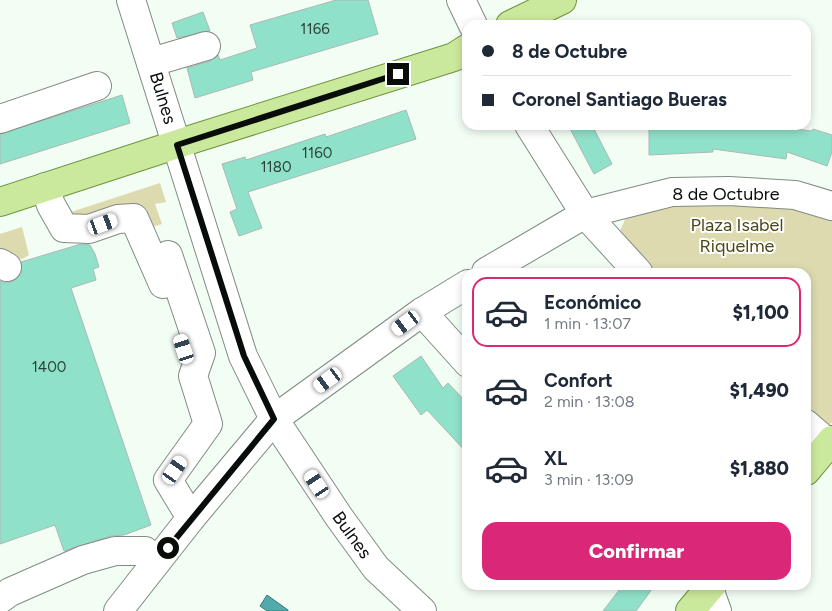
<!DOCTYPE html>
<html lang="es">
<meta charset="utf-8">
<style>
body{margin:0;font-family:Figtree,sans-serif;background:#f2f2f3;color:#1f2937;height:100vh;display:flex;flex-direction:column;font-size:19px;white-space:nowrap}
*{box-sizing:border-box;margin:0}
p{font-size:16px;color:#747a83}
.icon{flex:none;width:28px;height:28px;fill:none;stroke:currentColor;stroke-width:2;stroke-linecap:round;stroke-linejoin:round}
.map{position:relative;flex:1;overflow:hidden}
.side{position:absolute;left:462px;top:268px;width:349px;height:322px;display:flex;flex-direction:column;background:#fff;border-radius:15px;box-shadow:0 2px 8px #0003}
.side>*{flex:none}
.guide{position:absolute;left:462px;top:20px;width:349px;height:110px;border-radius:15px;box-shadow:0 2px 8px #0003;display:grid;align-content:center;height:110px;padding:0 20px;background:#fff}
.end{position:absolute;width:22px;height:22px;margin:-11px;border:6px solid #090d0a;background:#fff;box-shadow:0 0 0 2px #fff}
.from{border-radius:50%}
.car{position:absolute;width:15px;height:30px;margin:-15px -8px;border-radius:6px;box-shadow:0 0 4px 1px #0007;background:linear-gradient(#fff 24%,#345 0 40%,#fff 0 76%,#345 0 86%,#fff 0)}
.guide b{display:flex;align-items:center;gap:18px;height:48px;font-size:19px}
.guide b+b{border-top:1px solid #e0e1e3}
.guide i{width:12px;height:12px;background:#1f2937}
ul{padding:9px 0 0;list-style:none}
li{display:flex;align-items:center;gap:15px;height:70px;margin:0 10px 8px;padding:0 10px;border:2px solid transparent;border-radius:15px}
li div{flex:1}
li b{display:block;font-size:19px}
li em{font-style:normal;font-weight:800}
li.selected{border-color:#db2777}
li>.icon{width:45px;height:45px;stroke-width:1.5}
.primary-button{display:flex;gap:10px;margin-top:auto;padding:10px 20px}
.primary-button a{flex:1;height:58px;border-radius:15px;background:#db2777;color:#fff;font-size:20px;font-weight:800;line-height:58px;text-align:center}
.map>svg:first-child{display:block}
</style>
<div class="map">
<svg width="832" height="611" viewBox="0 0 832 611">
<rect width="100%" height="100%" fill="#f2fdf4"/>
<g fill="#dcdaae">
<path d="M160 183 166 202 155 204 162 224 152 227 87 223 65 214Z"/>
<path d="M738 199 832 213V422L827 428 806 412V272H650L616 240 627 215 652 207Z"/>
<path d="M22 227 29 255 22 259 0 253V234Z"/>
</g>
<path fill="#51abac" stroke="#3b7c7b" d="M267 595 288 610V611H267L260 606Z"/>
<g fill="#90e1c9" stroke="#abb9b4">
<path d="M336 0H368L378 34 251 72 253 80 195 98 187 68 210 61 218 55 220 60 257 48 250 25Z"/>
<path d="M203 12 210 31 177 38 172 23Z"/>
<path d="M122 95 130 123 0 164V134Z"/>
<path d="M406 110 416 139 248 192 262 228 239 236 230 212 237 209 222 164 245 157 246 160 325 134 326 137Z"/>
<path d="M568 125H592L612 164 594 174Z"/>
<path d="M649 125H758L812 131 813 129 832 135V152L827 166 787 152 786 159 713 149V152L649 155Z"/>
<path d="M81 244 90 245 95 254 99 267 93 269 96 280 71 288 151 525 124 535 111 536 64 551 55 525 0 544V281L8 283 15 280 21 274V262Z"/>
<path d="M421 356 443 388 448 383 468 404V454L427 410 421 415 393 376Z"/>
<path d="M623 585H655L636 611H603Z"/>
</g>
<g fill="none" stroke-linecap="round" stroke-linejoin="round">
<defs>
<g id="minor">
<path d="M131 0 243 356 274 419 339 517 376 568 422 611"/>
<path d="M461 0 473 25"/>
<path d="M152 62 206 46"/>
<path d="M0 119 97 86"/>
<path d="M529 125 585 214 638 272"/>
<path d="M45 187 51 205 64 228 89 229 118 219 134 218 163 284"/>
<path d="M168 255 201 353 193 376 208 424 168 480 191 518"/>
<path d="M0 263 7 267"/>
<path d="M486 272 585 214 672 192 729 191 795 195 832 206"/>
<path d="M422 312 468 363"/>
<path d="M806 424 829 444"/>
<path d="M704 585 709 589 717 611"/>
<path d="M0 599 10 592 83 560 115 551H145L156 562"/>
<path d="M118 611 191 518 274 419 422 312 468 284"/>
</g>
<g id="major">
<path d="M510 25 562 0"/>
<path d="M0 202 196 138 454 57 468 48"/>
<path d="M806 471 832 440"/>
<path d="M690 611 712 585"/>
</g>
</defs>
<use href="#minor" stroke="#818b83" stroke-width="30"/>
<use href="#major" stroke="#70923e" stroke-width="30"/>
<use href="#minor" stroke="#fff" stroke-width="28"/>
<use href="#major" stroke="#cbe99c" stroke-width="28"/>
</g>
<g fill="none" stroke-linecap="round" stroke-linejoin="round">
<path stroke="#090d0a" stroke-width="6" d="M168 548 274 419 244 356 177 145 398 74"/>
</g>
<g text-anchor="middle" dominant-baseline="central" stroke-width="4" stroke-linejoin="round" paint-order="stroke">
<g font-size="15" fill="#2b423a">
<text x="315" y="29">1166</text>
<text x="317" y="153">1160</text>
<text x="276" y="167">1180</text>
<text x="49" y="367">1400</text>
</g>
<g font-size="18" fill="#090d0a" stroke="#fff">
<text transform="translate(163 98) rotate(73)">Bulnes</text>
<text x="726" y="194">8 de Octubre</text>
<text transform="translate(352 535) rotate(54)">Bulnes</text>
</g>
<g font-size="18" fill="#4c4816" stroke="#fff">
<text x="737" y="225">Plaza Isabel<tspan x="737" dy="21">Riquelme</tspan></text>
</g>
</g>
</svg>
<i class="end from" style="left:168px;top:548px"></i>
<i class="end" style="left:398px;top:74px"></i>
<i class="car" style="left:103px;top:224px;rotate:70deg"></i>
<i class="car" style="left:406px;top:323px;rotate:234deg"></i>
<i class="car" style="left:184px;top:349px;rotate:342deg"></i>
<i class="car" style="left:328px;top:380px;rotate:234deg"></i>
<i class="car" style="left:175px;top:470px;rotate:35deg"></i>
<i class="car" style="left:317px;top:484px;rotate:326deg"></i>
<div class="guide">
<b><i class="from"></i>8 de Octubre</b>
<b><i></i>Coronel Santiago Bueras</b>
</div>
<section class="side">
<ul>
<li class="selected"><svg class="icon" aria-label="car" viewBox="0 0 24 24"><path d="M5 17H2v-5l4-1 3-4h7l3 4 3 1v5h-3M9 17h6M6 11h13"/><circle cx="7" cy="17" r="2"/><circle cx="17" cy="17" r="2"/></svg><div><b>Económico</b><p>1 min · 13:07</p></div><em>$1,100</em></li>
<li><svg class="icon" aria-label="car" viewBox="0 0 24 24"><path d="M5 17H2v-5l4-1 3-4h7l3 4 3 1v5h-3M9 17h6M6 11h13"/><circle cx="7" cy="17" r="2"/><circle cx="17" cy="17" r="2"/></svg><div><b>Confort</b><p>2 min · 13:08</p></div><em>$1,490</em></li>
<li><svg class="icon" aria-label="car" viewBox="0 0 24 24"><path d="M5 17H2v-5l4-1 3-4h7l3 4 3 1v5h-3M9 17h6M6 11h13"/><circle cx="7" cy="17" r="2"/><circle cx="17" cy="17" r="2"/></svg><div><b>XL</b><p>3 min · 13:09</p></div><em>$1,880</em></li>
</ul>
<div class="primary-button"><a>Confirmar</a></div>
</section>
</div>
